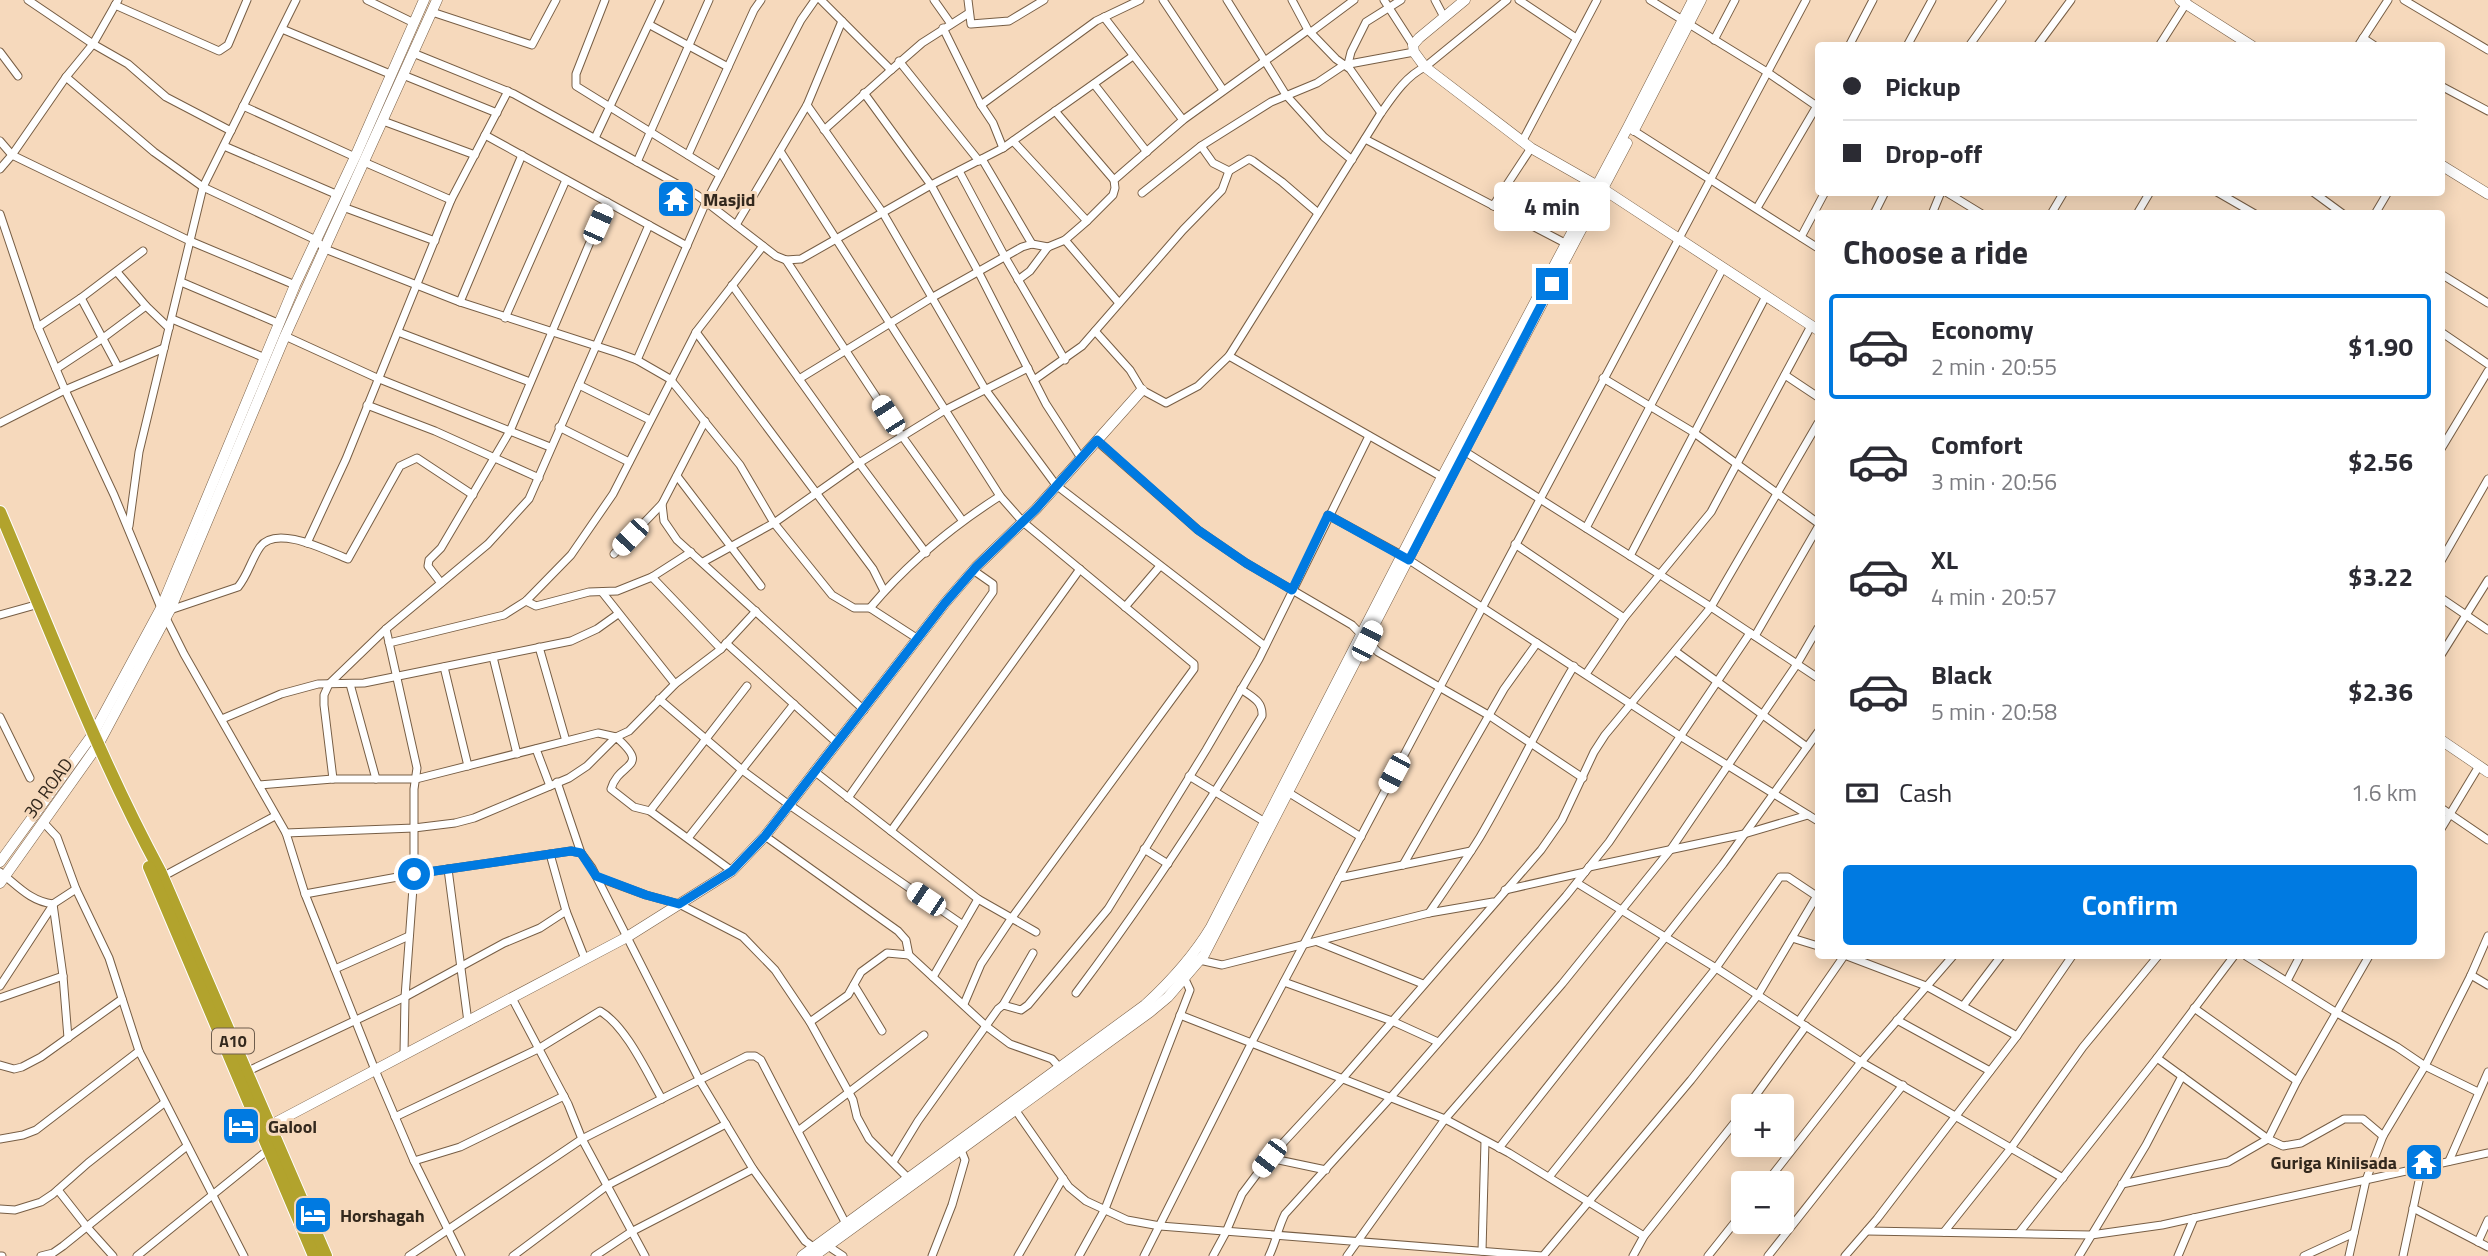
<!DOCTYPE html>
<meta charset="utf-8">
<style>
body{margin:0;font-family:"Titillium Web",sans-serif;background:#f7f7f7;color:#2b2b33;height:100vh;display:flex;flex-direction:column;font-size:26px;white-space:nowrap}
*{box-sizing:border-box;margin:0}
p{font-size:23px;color:#7c7c81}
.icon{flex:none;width:38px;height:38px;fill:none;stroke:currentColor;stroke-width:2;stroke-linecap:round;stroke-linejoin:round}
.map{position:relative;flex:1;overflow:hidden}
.panel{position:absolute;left:1815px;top:210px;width:630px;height:749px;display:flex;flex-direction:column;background:#fff;border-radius:7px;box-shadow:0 4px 18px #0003}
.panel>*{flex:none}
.top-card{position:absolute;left:1815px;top:42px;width:630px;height:154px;border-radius:7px;box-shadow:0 4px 18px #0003;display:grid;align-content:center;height:154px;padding:0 28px;background:#fff}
.controls{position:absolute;left:1731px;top:1094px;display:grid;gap:14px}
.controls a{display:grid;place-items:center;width:63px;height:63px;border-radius:7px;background:#fff;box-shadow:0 4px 18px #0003;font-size:35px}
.end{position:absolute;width:32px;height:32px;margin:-16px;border:9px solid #007ae1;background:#fff;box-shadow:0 0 0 4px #fff}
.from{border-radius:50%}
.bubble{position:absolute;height:49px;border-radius:7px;background:#fff;box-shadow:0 4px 18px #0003;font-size:23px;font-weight:700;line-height:49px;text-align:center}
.car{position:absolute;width:21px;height:42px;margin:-21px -10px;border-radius:9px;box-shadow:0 0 5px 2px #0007;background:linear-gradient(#fff 24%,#345 0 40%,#fff 0 76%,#345 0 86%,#fff 0)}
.top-card b{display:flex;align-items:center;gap:24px;height:66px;font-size:26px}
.top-card b+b{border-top:2px solid #e1e1e2}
.top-card i{width:18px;height:18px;background:#2b2b33}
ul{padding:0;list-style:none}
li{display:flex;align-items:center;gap:21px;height:105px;margin:0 14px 10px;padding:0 14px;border:4px solid transparent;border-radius:7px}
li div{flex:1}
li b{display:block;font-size:26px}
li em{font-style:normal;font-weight:700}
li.active{border-color:#007ae1}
li>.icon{width:63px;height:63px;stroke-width:1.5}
h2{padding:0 28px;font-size:32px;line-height:84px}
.pay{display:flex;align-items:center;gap:18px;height:77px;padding:0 28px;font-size:26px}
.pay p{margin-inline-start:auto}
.button{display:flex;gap:14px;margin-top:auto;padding:14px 28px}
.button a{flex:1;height:80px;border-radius:7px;background:#007ae1;color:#fff;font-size:28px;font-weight:700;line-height:80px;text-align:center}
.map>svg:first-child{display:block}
</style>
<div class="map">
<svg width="2488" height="1256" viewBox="0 0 2488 1256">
<rect width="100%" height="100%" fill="#f6d9bc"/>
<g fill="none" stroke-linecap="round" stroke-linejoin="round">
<defs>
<g id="street">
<path d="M28 0 93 44 128 64 166 97 231 131"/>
<path d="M367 0 414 23"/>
<path d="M605 0 576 74V86L720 175"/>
<path d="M821 0 891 70 824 130"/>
<path d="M934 0 951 24"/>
<path d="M968 0 971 24 1009 21 1044 0"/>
<path d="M1163 0 1223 90"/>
<path d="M1227 0 1286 95 1324 137 1352 160"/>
<path d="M1292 0 1308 30 1336 59 1350 69 1381 113"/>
<path d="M1384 0 1413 45"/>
<path d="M1435 0 1444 17"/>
<path d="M1519 0 1576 38"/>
<path d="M1650 0 1767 72 1818 107"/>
<path d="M2404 0 2488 50"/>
<path d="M115 5 219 51 228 45 247 0"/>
<path d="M432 12 532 45 556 0"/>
<path d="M1104 17 1183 120"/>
<path d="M650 25 728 67"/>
<path d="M943 28 981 105 993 123 1003 148"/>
<path d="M282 29 390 74"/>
<path d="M1311 32 1354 0"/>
<path d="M2363 38 2375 46"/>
<path d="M1714 40 1735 0"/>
<path d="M1849 46 1873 0"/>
<path d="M1907 46 1932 0"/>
<path d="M1969 46 2002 0"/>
<path d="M2037 46 2071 0"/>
<path d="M2159 46 2187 2"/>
<path d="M2358 46 2388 0"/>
<path d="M0 52 18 76"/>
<path d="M413 53 514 94 697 195 776 256 786 260 801 259 931 185 1003 148 1133 56"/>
<path d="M899 61 979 161"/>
<path d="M1348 64 1351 52 1366 22 1401 0"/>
<path d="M891 70 922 43 969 13"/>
<path d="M403 75 497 113"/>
<path d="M66 77 154 152 203 187 316 240 325 249 460 302 618 353 637 360 670 379 740 465 774 523 832 595 854 608H870L918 639"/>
<path d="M1094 84 1147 152"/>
<path d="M2441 86 2488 111"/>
<path d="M864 93 931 185 979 273 1046 404 1081 458"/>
<path d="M807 105 883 213 985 389 1056 485 1265 646"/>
<path d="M981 105 1096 21 1140 0"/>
<path d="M243 106 355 157"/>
<path d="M1055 111 1114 180"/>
<path d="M383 121 475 155"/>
<path d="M1631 129 1818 248"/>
<path d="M485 135 687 246"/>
<path d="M595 138 660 0"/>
<path d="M1365 139 1565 243"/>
<path d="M0 141 12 155 190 241 295 285"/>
<path d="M1013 141 1087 221"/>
<path d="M1522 142 1597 0"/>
<path d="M224 146 338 195"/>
<path d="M1201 146 1213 163 1229 171 1249 159 1253 161 1282 182 1318 213"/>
<path d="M780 151 1000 496 1023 522 1194 664V669L1011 919 981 964 964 1004"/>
<path d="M688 155 754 10 761 0"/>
<path d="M982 159 1032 244"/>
<path d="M364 162 451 200"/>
<path d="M637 162 709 0"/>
<path d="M0 169 12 155 66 77 93 44 118 0"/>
<path d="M959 171 1005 257 1065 360"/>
<path d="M1946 192 1982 214"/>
<path d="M2217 192 2255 214"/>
<path d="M2313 192 2343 214"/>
<path d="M1142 193 1201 146 1271 102 1317 83 1344 65 1414 52"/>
<path d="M1493 206 1531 148"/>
<path d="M343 207 435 241"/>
<path d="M1757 208 1818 104"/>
<path d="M0 214 38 327 65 390 114 495 161 608 184 654 286 833 305 894 375 1070 414 1161 461 1256"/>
<path d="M1874 214 1885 192"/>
<path d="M1932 214 1941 192"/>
<path d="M2051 214 2064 192"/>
<path d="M2137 214 2150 192"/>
<path d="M2375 214 2388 192"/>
<path d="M736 225 807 105 842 21"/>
<path d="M1801 237 1825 192"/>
<path d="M1065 240 1119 303"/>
<path d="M786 260 902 436 962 520"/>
<path d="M117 272 146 306 169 328"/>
<path d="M2441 274 2488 303"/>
<path d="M1018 280 1030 271 1048 247 1065 240 1087 221 1113 195 1115 188 1114 180 1183 120 1308 30"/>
<path d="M181 282 280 324"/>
<path d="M732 285 859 463 926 553"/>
<path d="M81 298 118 367"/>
<path d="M460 302 522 155"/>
<path d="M505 318 566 180"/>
<path d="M172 319 265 358"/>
<path d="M38 327 81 298 143 251"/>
<path d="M1095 331 1130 370 1142 390 1166 403 1198 386 1229 356 1381 113C1393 96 1406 76 1425 67L1507 0"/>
<path d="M398 332 530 382"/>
<path d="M696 332 873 569 884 591"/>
<path d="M2441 332 2488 364"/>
<path d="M285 336 377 378 550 447"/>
<path d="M1229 356 1442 477"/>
<path d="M637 360 706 202 801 20 815 0"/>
<path d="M56 369 103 338 146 306"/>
<path d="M1785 375 1818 397"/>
<path d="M1603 378 1693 432 1818 523"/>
<path d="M799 379 933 297 1022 247 1032 244 1048 247"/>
<path d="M1034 380 1082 346 1183 230 1222 190 1229 171"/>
<path d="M579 385 650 420"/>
<path d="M367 405 435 431 539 478"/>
<path d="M705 421 662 504 664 521 677 540 864 710"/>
<path d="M0 423 65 390 164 348"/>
<path d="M559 427 629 462"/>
<path d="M1097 441 1198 530 1246 563 1352 625 1378 652 1490 716 1583 778"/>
<path d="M2441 449 2488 371"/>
<path d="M1464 451 1711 607 1818 678"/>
<path d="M677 476 761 586"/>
<path d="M1328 515 1403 556 1680 736 1818 821"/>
<path d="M129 526 139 452 203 187 296 0"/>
<path d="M1586 528 1723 268"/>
<path d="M307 543 346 459 451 200 508 91"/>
<path d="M1515 544 1624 618"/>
<path d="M614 554 662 504"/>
<path d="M1630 556 1766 296"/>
<path d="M2441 561 2488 479"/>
<path d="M703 562 774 523 859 463 945 410 1028 368"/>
<path d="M652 577 721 649"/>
<path d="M441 583 428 566 429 560 441 548 510 431 607 202"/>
<path d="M602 592 675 684"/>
<path d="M2441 598 2488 630"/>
<path d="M526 601 536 606 589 592 617 591 652 577 691 552"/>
<path d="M1125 607 1160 566"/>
<path d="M870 608C907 564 953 526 1000 496"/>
<path d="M170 610 238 587C248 575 251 560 260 547 276 524 327 551 348 559L400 466 417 458 473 495"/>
<path d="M0 615 39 604"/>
<path d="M386 629 417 768 414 789V874L405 997 404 1054"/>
<path d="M1755 636 1818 527"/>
<path d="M389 643 504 615 526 601 571 555 613 494 696 332 763 246"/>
<path d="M726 643 837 743"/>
<path d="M539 647 566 741"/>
<path d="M1675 651 1807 747"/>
<path d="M2441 655 2488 580"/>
<path d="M493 657 517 754"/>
<path d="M444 667 468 766"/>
<path d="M1586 674 1624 618 1711 512 1811 326"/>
<path d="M350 684 376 779"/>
<path d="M659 699 742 770 788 804 963 925"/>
<path d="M0 717 30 778"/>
<path d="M222 719 281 694 318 684 364 683 571 641 597 629 618 614"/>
<path d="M536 749 550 786"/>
<path d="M814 771 978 899 1036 932"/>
<path d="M1189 776 1265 822"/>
<path d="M333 779 324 705V695L329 684 386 629 488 544 529 499 649 225"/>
<path d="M557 782 581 853"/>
<path d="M259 785 333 779H416L598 733 616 737 629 731 675 684 721 649 756 611"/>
<path d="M1286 791 1361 837"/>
<path d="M848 798 993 592V584L973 570"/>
<path d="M2441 808 2488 840"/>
<path d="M650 811 747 686"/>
<path d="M43 822 57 837 76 889"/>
<path d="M2441 829 2479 766"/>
<path d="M891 831 1080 569"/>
<path d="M286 833 414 828 455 823 474 818 569 778 587 766 616 737C652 769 619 761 611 789L634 807 650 811 732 871"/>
<path d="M765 836 898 931 906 940 909 955"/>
<path d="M688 838 794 704"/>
<path d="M1144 849 1168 864"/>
<path d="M550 854 566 911"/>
<path d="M1403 865 1504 689 1537 643"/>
<path d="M1589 867 1744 834 1808 815"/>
<path d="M448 869 468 1022"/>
<path d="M0 872C18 886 30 901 53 904L76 889 109 958 139 1051 244 1256"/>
<path d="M162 877 275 816"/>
<path d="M597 877 646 895 679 904 743 937 775 970 810 1022 853 1100 857 1117 869 1139 909 1179"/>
<path d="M1339 878 1471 851"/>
<path d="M1577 883 1716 968 1861 1062 2063 1178"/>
<path d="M1505 890 1585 872"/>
<path d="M305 894 414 874 571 851 581 853 592 868 700 1081 753 1169 805 1241 816 1249"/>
<path d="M53 904 63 976 68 1038"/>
<path d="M1429 913C1446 888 1464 863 1480 837 1513 781 1540 722 1574 666"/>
<path d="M1792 938 1818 946"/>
<path d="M1318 942 1423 984"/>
<path d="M1847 956 1926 986 2017 1036"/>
<path d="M2246 956 2337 1013 2397 1047 2425 1066 2478 1092"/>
<path d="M1195 959 1222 965 1429 913 1493 902"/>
<path d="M335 969 409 936"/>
<path d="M2471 975 2488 985"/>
<path d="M933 977 978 899"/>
<path d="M2287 981 2300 956"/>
<path d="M1284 982 1392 1021 1438 1042"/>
<path d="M854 985 882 1031"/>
<path d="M0 986 53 905"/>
<path d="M1076 993C1143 904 1204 811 1262 716 1263 701 1252 697 1241 689"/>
<path d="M0 998 63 976"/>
<path d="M512 998 568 1104 582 1139 645 1256"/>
<path d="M1003 1005 1033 953"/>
<path d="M1963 1006 2001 956"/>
<path d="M2194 1008 2297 1081"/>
<path d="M1180 1015 1445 1119 1509 1153 1644 1236"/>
<path d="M1897 1020 1990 1071"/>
<path d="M1799 1021 1844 956"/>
<path d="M810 1022 848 995 861 972 887 953 909 955 986 1026 1010 1044 1052 1059 1060 1068"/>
<path d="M2157 1058 2268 1139 2283 1146 2301 1143 2344 1119H2363L2383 1136"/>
<path d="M0 1065 14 1069 22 1067 41 1057 122 999"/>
<path d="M246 1072 405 997 504 943 540 928 566 911 585 959"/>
<path d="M1748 1106 1806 1026"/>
<path d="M1014 1108 1069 1187 1086 1201 1127 1220 1160 1226 1542 1256"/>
<path d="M395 1117 538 1049 600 1011C626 1026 647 1073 662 1099"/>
<path d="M798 1131 924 1035"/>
<path d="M0 1139 23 1135 36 1130 139 1051"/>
<path d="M1499 1148 1723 864 1818 732"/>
<path d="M1269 1158 1326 1170"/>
<path d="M414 1161 460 1147 564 1096"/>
<path d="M2449 1161 2488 1072"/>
<path d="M893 1162 918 1121 998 1009 1003 1005 1021 1010 1028 1005 1108 909 1206 750 1259 659 1369 436"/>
<path d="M1549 1177 1716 968 1780 877H1788L1818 897"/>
<path d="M1766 1183 1861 1062 1953 956"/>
<path d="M2122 1184 2228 1162 2268 1139 2297 1081 2369 956"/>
<path d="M58 1190 87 1227 113 1256"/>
<path d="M2413 1208 2488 1247"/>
<path d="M0 1209 15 1210 41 1202 53 1194 88 1163 164 1103"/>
<path d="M1867 1231 2091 1235 2162 1225 2488 1153"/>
<path d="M1944 1232 2011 1148 2083 1047 2158 956"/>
<path d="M2019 1233 2157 1058 2234 956"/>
<path d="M2478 1242 2488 1220"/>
<path d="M825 1244 843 1256"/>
<path d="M1482 1251 1485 1141"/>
<path d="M0 1256H2"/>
<path d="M41 1256 53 1253 63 1246 187 1146"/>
<path d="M137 1256 268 1150"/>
<path d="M409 1256 582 1139 747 1056H755L761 1060 846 1224"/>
<path d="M513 1256 608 1185 726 1124"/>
<path d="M595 1256 631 1232 753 1169"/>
<path d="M932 1256 952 1205 965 1160 961 1150"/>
<path d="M1018 1256 1063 1178"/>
<path d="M1079 1256 1105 1209 1190 990 1183 975"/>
<path d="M1144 1256 1252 1042 1440 687 1806 0"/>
<path d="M1213 1256 1226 1232 1242 1194 1269 1158 1343 1078 1541 850 1562 820 1594 752 1605 735 1711 607 1818 423"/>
<path d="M1269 1256C1276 1242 1278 1228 1285 1214L1391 1097 1566 896 1609 842 1750 633"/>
<path d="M1347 1256 1445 1119 1562 984 1671 849 1797 664 1818 628"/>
<path d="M1543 1256 1691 1080 1758 995 1818 894"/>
<path d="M1633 1256 1644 1236 1743 1112"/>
<path d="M1708 1256 1743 1212"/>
<path d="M1768 1256 1903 1085"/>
<path d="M1845 1256 1877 1219 2017 1036 2072 956"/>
<path d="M2079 1256 2146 1145 2182 1076"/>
<path d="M2178 1256 2194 1218"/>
<path d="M2304 1256 2354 1233"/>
<path d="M2349 1256 2366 1180 2383 1136 2425 1066 2471 975 2488 936"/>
<path d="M2403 1256 2422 1167"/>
</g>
<g id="secondary">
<path d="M1465 0 1419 38 1413 45 1414 52 1425 67 1531 148 1603 189 1818 330"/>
<path d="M2180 0 2252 46"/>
<path d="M1634 130 1701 0"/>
<path d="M2441 165 2488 194"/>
<path d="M2441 740 2488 772"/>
<path d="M0 862 93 734 161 608 295 285 355 157 424 0"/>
<path d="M0 883 98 745 170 610 285 336 437 0"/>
<path d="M269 1126 627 937 732 871 765 836 945 603 976 567 1036 509 1142 390"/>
<path d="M802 1256 1145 1005C1171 981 1193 957 1211 927L1442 477 1628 127 1693 0"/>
<path d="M814 1256 1150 1012 1168 997 1204 955 1464 451 1627 143"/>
</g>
<g id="highway">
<path d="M0 512C51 632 98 756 160 871L326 1256"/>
<path d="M149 867 314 1256"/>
</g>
</defs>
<use href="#street" stroke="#775e45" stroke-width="9"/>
<use href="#secondary" stroke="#775e45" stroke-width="11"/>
<use href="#highway" stroke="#fff" stroke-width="14"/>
<use href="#street" stroke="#fff" stroke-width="7"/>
<use href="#secondary" stroke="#fff" stroke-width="10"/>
<use href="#highway" stroke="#b2a32d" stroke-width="12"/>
</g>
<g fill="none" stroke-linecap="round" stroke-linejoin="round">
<path stroke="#007ae1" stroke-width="9" d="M414 874 571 851 581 853 596 876 646 895 679 904 732 871 765 836 945 603 976 567 1036 509 1097 440 1198 530 1246 563 1292 590 1328 515 1409 560 1552 284"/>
</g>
<defs>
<symbol id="temple-square" viewBox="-11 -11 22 22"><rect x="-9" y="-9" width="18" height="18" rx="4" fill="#007ae1" stroke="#f6d9bc"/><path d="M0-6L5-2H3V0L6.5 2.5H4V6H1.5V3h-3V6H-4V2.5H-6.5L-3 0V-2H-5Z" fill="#fff"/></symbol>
<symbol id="hotel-square" viewBox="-11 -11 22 22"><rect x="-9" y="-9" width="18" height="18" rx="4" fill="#007ae1" stroke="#f6d9bc"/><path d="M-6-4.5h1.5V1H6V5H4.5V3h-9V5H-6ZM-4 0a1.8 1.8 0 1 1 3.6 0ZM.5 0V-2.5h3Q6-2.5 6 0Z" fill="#fff"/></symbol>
</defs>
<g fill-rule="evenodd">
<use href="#temple-square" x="654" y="177" width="44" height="44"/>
<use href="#hotel-square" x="219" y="1104" width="44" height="44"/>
<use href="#temple-square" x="2402" y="1140" width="44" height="44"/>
<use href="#hotel-square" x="291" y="1193" width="44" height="44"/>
</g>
<g text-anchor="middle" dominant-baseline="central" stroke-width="6" stroke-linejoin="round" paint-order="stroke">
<rect fill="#f6d9bc" stroke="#6e5d4d" stroke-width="2" x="212" y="1028.5" width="42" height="25" rx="5"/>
<g font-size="16" font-weight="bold" fill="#33281d">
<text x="233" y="1041">A10</text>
</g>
<g font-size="18" font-weight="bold" fill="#33281d" stroke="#f6d9bc" text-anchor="start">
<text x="703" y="199">Masjid</text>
<text x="268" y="1126">Galool</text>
<text x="2397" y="1162" text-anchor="end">Guriga Kiniisada</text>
<text x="340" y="1215">Horshagah</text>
</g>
<g font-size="18" fill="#33281d" stroke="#f6d9bc">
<text transform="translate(48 788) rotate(-54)">30 ROAD</text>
</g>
</g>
</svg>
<div class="controls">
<a>+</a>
<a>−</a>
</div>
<i class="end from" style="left:414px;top:874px"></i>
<i class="end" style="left:1552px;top:284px"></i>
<div class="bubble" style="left:1494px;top:182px;width:116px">4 min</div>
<i class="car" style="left:598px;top:224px;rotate:24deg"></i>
<i class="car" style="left:888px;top:415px;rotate:327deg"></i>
<i class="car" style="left:630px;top:537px;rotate:223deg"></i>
<i class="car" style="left:1367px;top:641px;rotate:27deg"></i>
<i class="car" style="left:1394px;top:773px;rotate:208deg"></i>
<i class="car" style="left:926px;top:899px;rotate:304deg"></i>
<i class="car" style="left:1269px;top:1158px;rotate:217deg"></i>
<div class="top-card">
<b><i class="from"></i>Pickup</b>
<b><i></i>Drop-off</b>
</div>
<section class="panel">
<h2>Choose a ride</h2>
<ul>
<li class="active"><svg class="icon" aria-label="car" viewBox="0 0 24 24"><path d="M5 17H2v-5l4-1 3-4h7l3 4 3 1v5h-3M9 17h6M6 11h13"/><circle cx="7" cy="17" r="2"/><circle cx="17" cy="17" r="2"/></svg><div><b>Economy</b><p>2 min · 20:55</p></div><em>$1.90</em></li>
<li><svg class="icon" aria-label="car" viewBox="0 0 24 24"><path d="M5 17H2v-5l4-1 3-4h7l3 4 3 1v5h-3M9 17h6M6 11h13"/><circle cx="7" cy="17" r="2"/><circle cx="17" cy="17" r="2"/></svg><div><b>Comfort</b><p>3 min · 20:56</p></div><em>$2.56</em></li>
<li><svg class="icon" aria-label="car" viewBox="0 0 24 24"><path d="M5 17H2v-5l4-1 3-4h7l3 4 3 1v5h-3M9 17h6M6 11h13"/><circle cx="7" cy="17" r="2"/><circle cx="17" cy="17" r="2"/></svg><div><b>XL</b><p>4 min · 20:57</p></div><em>$3.22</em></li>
<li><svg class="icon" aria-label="car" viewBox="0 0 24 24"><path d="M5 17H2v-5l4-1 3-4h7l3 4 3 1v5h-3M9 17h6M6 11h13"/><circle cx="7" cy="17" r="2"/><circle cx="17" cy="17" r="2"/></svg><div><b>Black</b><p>5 min · 20:58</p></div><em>$2.36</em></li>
</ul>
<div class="pay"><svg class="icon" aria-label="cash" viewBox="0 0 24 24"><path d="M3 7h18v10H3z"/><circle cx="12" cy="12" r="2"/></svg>Cash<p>1.6 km</p></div>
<div class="button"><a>Confirm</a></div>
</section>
</div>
